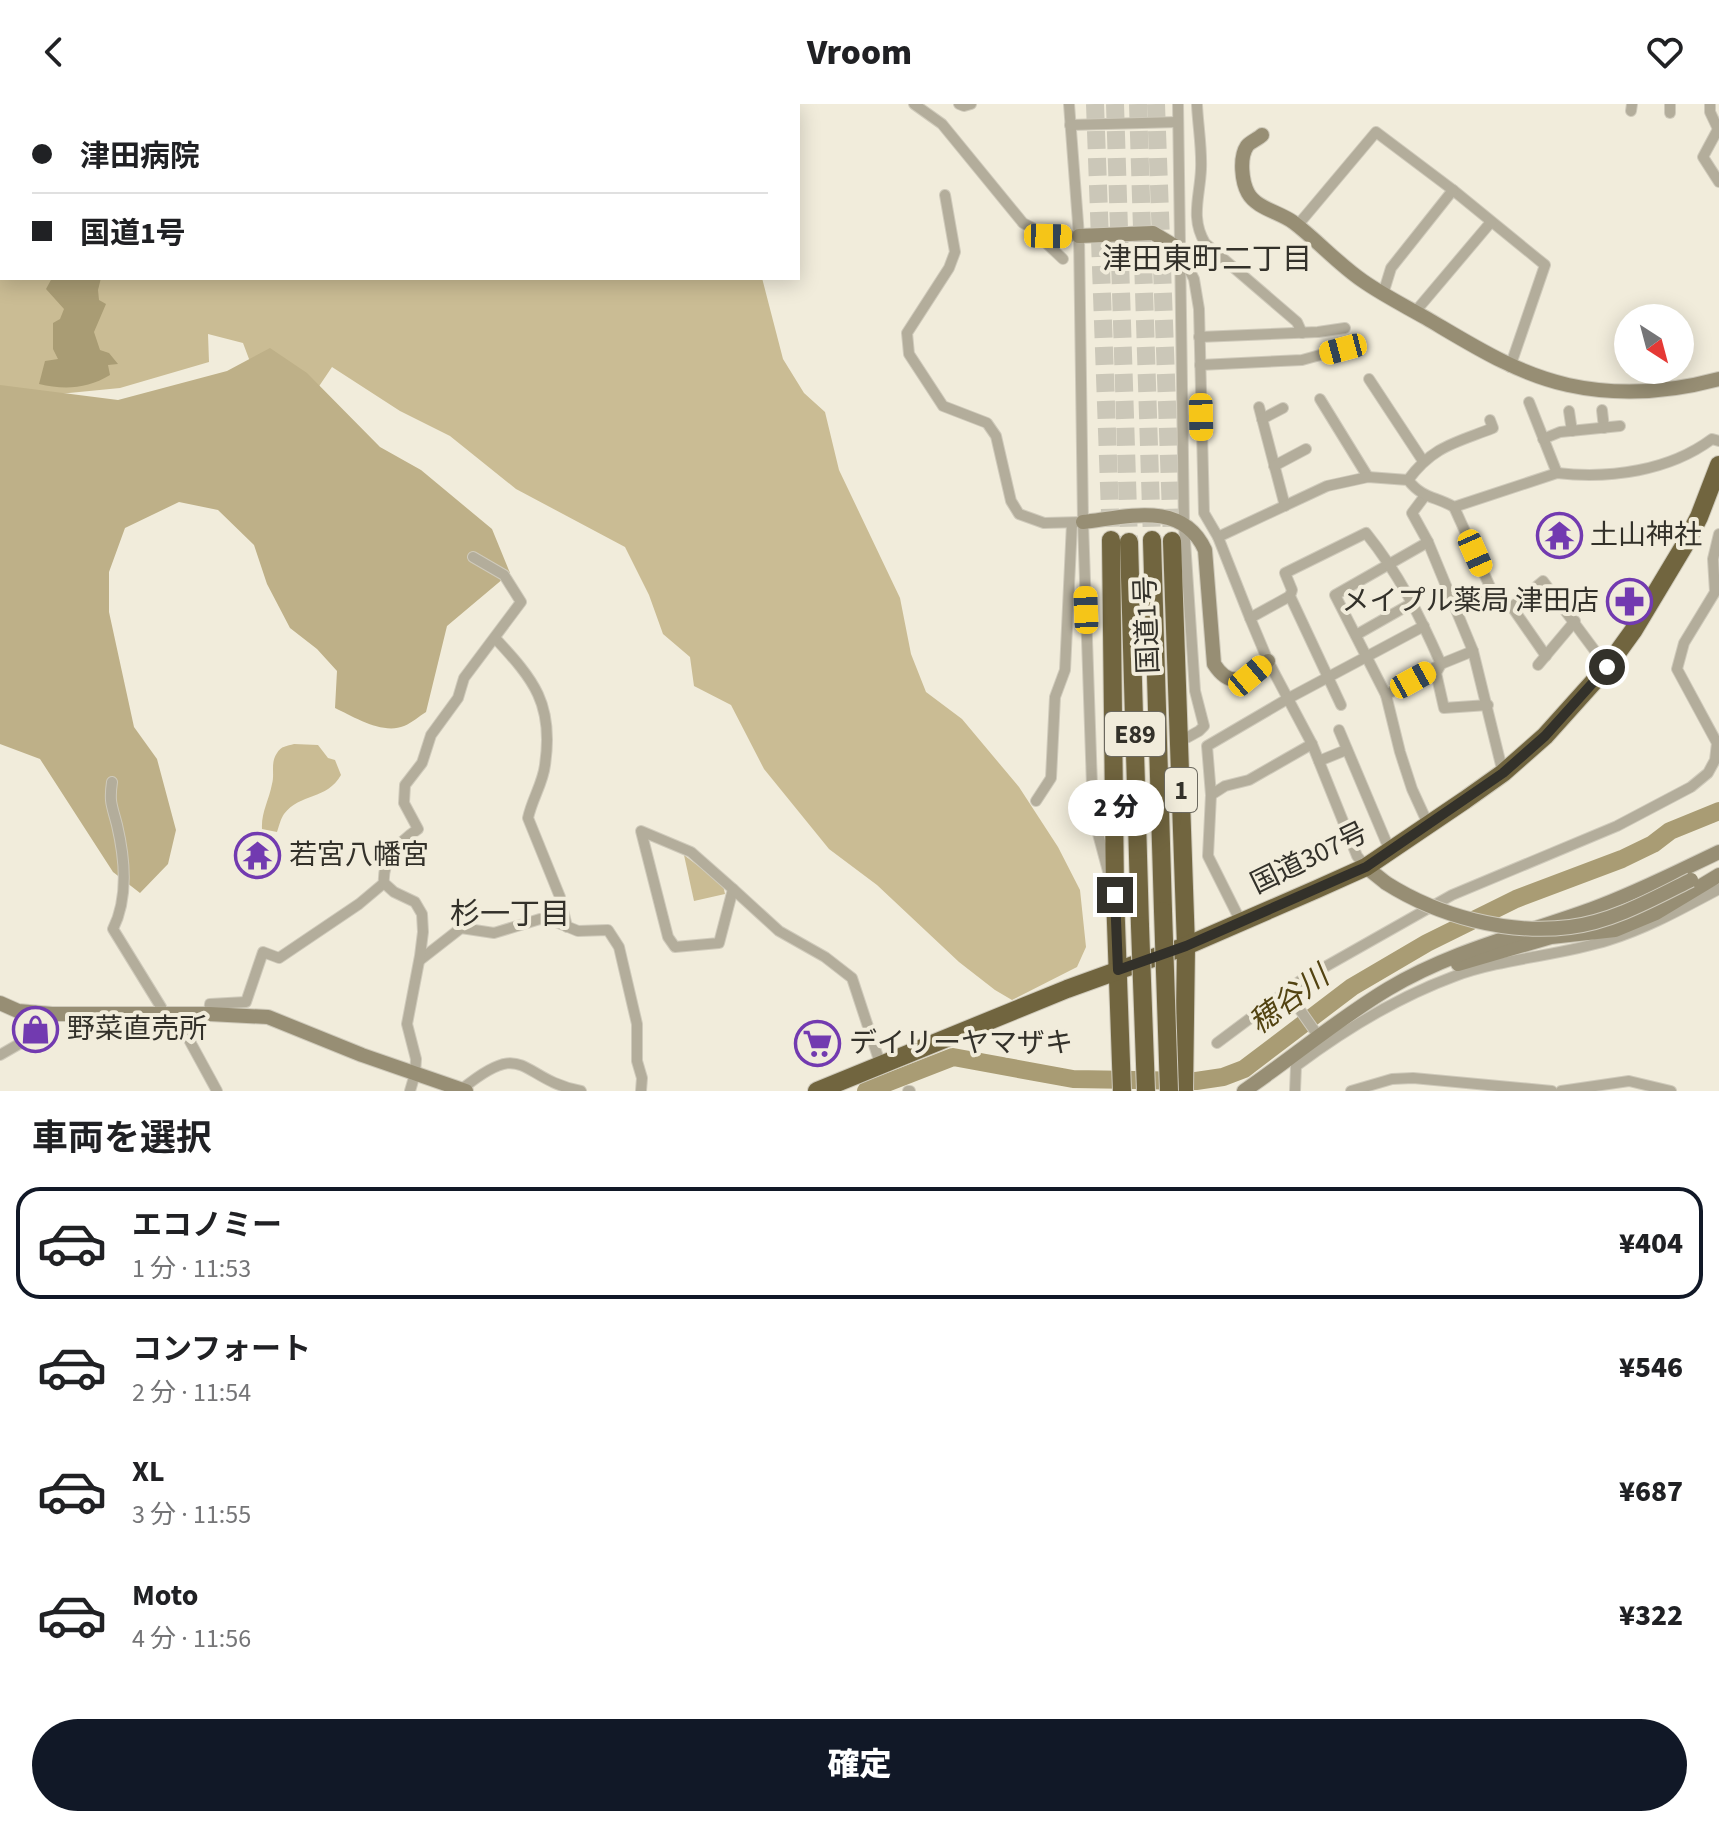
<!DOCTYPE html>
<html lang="ja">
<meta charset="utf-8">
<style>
body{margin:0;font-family:"Source Sans 3","Noto Sans JP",sans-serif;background:#f2f2f2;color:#202124;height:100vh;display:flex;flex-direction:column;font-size:30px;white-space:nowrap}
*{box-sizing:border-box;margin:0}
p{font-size:26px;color:#757577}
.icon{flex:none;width:44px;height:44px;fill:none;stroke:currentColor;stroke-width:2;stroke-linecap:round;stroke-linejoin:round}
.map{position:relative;height:987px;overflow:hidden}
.side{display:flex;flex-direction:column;background:#fff;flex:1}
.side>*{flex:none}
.guide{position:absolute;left:0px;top:0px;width:800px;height:176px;box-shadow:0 4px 20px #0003;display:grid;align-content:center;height:176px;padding:0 32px;background:#fff}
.needle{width:52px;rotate:144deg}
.fabs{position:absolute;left:1614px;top:200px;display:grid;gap:16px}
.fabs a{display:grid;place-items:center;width:80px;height:80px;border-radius:50%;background:#fff;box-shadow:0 4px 20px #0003;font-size:40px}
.end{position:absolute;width:36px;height:36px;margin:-18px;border:10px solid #33312a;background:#fff;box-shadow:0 0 0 4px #fff}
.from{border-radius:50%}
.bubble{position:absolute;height:56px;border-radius:28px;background:#fff;box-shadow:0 4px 20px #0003;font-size:26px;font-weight:800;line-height:56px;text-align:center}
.car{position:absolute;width:24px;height:48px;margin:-24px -12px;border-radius:10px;box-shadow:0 0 6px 2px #0007;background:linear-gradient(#f5c518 24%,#345 0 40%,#f5c518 0 76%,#345 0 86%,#f5c518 0)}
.guide b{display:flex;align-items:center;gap:28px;height:76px;font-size:30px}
.guide b+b{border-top:2px solid #e0e0e0}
.guide i{width:20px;height:20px;background:#202124}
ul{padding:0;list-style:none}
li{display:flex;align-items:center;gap:24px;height:112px;margin:0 16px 12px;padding:0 16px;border:4px solid transparent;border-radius:24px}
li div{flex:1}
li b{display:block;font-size:30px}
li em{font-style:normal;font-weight:800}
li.on{border-color:#111827}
li>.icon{width:72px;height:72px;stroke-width:1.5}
h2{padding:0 32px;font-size:36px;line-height:96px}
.cta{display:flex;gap:16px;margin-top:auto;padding:16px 32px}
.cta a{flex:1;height:92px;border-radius:48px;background:#111827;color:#fff;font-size:32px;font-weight:800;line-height:92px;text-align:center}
header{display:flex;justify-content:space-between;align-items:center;height:104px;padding:0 32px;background:#fff;font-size:36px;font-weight:800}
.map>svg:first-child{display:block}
</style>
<header><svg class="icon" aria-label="back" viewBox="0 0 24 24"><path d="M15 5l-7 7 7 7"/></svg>Vroom<svg class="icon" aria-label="heart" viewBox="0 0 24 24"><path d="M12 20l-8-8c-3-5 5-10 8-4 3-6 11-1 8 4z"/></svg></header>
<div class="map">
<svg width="1719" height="987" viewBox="0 0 1719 987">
<rect width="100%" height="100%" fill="#f1ecdb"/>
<g fill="#cabc94">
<path d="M0 0H685L686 2H2V174H762L783 255 804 289 825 308 839 366 900 494 911 550 926 588 962 615 1019 683 1058 743 1080 786 1086 843 1077 863 1012 896 995 886 959 858 877 781 829 745 764 665 731 601 694 582 690 553 663 530 649 491 625 443 516 385 450 332 400 307 332 263 303 306 277 329 243 239 208 230 209 258 120 284 18 294H0Z"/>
<path d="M294 640 318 641 328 654 335 656 341 671C327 696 300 689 284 710 281 714 279 722 277 728L262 725C261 709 269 696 272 680 275 670 270 659 277 649 281 642 287 642 294 640Z"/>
<path d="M684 751 723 781 725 790 694 797Z"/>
</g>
<path fill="#beb088" d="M270 244 307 269 380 343 421 366 492 425 510 469 447 522 426 608C419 612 412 619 404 622 383 631 354 613 335 604L337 567 317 545 290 524 267 480 254 441 218 406 179 398 125 424 109 468V508L134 623 157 655 176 726 168 760 140 789 113 768 40 655 0 640V281L118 296 227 267Z"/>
<path fill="#a99c74" d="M52 174H101L98 186 99 196 106 200 94 228 100 246 109 249 118 260 108 261 110 271C87 285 64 286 39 280L45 257 58 255 53 245V219L60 215 64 205 46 185Z"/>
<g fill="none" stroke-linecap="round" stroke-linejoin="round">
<path stroke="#a99c74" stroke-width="18" d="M866 987 953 953 1073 975 1196 977 1223 973 1244 965 1352 883 1427 839 1516 795 1622 755 1653 740 1670 727 1719 707"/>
<g stroke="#cbc7b8" stroke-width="18" stroke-dasharray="18 9" stroke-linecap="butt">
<path d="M1095 0 1111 436"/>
<path d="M1115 0 1129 438"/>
<path d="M1138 0 1152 436"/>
<path d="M1156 0 1172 437"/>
</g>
<defs>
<g id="street">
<path d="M914 0 942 20 1023 119 1048 132H1079"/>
<path d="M959 0 964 2 971 0"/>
<path d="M1069 0 1079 132 1083 418 1093 711 1109 771"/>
<path d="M1178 0 1184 422 1195 587 1204 622 1199 627 1179 638"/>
<path d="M1710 0V8L1718 25 1703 53 1719 78"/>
<path d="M1197 1C1198 22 1202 44 1201 65 1200 92 1190 114 1205 139L1297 218 1302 229"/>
<path d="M1631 7 1632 0"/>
<path d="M1670 9V0"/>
<path d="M1070 21 1178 18"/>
<path d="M945 91 955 148 949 164 907 229 909 250 943 302 987 319 996 332 1011 397 1019 410 1044 419 1083 418"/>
<path d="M1297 122 1376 28 1453 86 1545 161 1510 263"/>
<path d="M1048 132 1045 138 1063 155"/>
<path d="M1181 150 1194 175 1199 205 1204 409 1218 433 1250 514"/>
<path d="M1383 190 1391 164 1453 86"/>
<path d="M1415 208 1491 118"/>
<path d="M1199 233 1318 228 1345 224"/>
<path d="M1200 261 1302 256 1360 240"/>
<path d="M1369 275 1423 357"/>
<path d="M1320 295 1368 373"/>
<path d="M1529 298 1557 369"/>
<path d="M1259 303 1285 402"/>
<path d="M1602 306 1604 324"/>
<path d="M1569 307 1572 327"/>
<path d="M1262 315 1283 304"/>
<path d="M1543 335 1560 328 1620 322"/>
<path d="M1274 362 1306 345"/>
<path d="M1408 376C1433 342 1455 339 1493 324L1490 316"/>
<path d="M1424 393 1412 409 1428 438 1473 547 1503 669"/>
<path d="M1454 403 1491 485 1457 505"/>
<path d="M1218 433 1327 382 1368 373 1408 376C1423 395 1435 392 1454 403L1557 369C1610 375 1669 367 1712 335L1719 337"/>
<path d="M1428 438 1335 491 1386 591 1400 648 1412 685 1428 720"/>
<path d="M1290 492 1250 514 1268 557 1312 640 1357 752 1366 763"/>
<path d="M1356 531 1414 498"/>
<path d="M495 534C534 576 554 600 545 661 543 679 532 695 528 714L560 793 567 823"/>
<path d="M1546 552 1512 503 1543 477 1607 563"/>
<path d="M1538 561 1575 517"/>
<path d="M1386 591 1441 560 1473 547"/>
<path d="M1341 601 1290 492 1292 486 1285 469 1366 429C1399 470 1420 512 1441 560L1436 569 1444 604 1488 601"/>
<path d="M1339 626 1390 747"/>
<path d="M1319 657 1346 646"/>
<path d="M112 678C109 699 112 701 117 721 125 755 129 793 113 825L161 903 163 911"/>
<path d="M1211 691 1225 682 1249 676 1312 640"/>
<path d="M1036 697 1051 674 1055 593 1065 566 1072 419"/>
<path d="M641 727 691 748 733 785 719 839 675 843 668 833Z"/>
<path d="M733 785 779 827 825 853 852 874 881 962"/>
<path d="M1241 818 1208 752 1211 691 1207 642 1289 594 1424 522"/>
<path d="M420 856 461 824 494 829 540 815 556 818 578 827 608 826 619 843 637 920V957L642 974 641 987"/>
<path d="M1286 886 1319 933"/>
<path d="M175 910 217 987"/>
<path d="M209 910 210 900 246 898 263 848 279 854 359 800 384 779"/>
<path d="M1217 939 1300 877 1452 791 1617 722 1691 683 1708 669 1715 656 1717 639 1677 565 1684 539 1715 488 1713 455 1719 430"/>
<path d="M0 951 47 924 52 910"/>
<path d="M462 985C527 932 518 975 581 987"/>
<path d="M410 987 415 970 416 955 407 920 420 852 423 828 422 810 415 798 394 788 384 779C382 755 399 738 418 725L404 699 405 681 422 659 431 631 458 594 464 574 521 498 504 471 473 453"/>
<path d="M908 987H910"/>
<path d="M1295 987 1296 962C1344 926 1398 893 1455 872 1504 854 1559 852 1609 836 1648 824 1683 804 1719 785"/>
<path d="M1351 987 1392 975 1413 974 1552 987"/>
<path d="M1561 987 1629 977 1671 987"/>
</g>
<g id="secondary">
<path d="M1262 31C1258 35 1250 38 1247 42 1239 54 1242 78 1248 89 1256 104 1279 108 1293 118 1317 136 1338 160 1363 177 1383 191 1405 202 1426 214 1472 241 1515 269 1568 281 1618 292 1671 288 1719 275"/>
<path d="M1079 132 1153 129 1178 144"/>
<path d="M1083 418C1127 413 1182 396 1205 446L1214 560C1232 588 1248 573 1268 557"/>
<path d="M1366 763 1386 779"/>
<path d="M1458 860 1551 833 1615 826 1656 809 1719 771"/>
<path d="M0 899 18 907 52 910H209L268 913 362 951 466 987"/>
<path d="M1244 987C1292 954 1338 915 1388 885 1451 847 1523 830 1592 805 1636 789 1677 768 1719 748"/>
</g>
<g id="highway">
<path d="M1111 436 1115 791 1122 987"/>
<path d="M1152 436 1163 807"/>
<path d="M1172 437 1186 842 1184 987"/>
<path d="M1129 438 1140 822"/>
<path d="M817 987 1067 885 1186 842 1317 785 1366 763 1465 696 1503 669 1545 632 1607 563 1633 527 1684 442 1699 413 1719 361"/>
</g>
</defs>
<use href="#street" stroke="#cfcabb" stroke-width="12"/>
<use href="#secondary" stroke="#cfcabb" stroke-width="16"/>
<use href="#highway" stroke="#cfcabb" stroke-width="20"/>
<use href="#street" stroke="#b3ad9b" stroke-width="10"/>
<use href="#secondary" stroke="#978e74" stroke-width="14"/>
<use href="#highway" stroke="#71653f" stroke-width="18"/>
<defs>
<path id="secondary-bridge" d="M1386 779C1438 812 1508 831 1570 823 1612 818 1653 795 1691 776"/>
<g id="highway-bridge">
<path d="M1163 807 1169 987"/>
<path d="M1140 822 1146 987"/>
</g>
</defs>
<use href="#secondary-bridge" stroke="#cfcabb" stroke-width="16" stroke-linecap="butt"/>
<use href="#highway-bridge" stroke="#cfcabb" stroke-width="20" stroke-linecap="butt"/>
<use href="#secondary-bridge" stroke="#978e74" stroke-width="14"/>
<use href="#highway-bridge" stroke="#71653f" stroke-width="18"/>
</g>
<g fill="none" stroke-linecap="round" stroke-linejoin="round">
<path stroke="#33312a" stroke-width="10" d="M1115 791 1118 866 1186 842 1352 769 1366 763 1503 669 1545 632 1607 563"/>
</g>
<defs>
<symbol id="temple-ring" viewBox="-11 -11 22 22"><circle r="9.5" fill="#f1ecdb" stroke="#723ab0" stroke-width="1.5"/><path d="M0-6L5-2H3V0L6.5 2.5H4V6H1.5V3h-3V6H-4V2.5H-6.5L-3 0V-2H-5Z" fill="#723ab0"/></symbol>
<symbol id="pharmacy-ring" viewBox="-11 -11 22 22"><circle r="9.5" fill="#f1ecdb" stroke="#723ab0" stroke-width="1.5"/><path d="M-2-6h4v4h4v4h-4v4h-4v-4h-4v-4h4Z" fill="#723ab0"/></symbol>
<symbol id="shop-ring" viewBox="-11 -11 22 22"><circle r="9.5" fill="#f1ecdb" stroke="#723ab0" stroke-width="1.5"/><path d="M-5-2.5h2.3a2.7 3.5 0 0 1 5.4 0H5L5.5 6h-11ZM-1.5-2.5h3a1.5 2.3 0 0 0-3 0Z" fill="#723ab0"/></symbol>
<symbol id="supermarket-ring" viewBox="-11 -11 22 22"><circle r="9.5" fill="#f1ecdb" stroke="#723ab0" stroke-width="1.5"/><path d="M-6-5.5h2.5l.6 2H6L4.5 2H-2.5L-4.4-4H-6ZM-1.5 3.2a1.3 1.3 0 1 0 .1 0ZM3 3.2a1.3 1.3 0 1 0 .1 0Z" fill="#723ab0"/></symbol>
</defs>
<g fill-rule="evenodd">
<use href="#temple-ring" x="1534" y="406" width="51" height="51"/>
<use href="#pharmacy-ring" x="1604" y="472" width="51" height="51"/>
<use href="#temple-ring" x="232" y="726" width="51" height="51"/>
<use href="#shop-ring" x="10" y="900" width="51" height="51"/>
<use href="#supermarket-ring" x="792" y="914" width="51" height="51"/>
</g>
<g text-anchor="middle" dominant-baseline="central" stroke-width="8" stroke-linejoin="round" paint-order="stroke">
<g fill="#f1ecdb" stroke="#6c695f" stroke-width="2">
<rect x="1105" y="608" width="60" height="44" rx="6"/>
<rect x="1165" y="664" width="32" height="44" rx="6"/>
</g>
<g font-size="26" font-weight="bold" fill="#33312a">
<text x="1135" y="630">E89</text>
<text x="1181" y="686">1</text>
</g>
<g font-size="28" fill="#33312a" stroke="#f1ecdb" text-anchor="start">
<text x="1590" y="431">土山神社</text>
<text x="1599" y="497" text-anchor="end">メイプル薬局 津田店</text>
<text x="289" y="751">若宮八幡宮</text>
<text x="67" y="925">野菜直売所</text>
<text x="849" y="939">デイリーヤマザキ</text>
</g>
<g font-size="28" fill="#33312a" stroke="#f1ecdb">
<text transform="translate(1147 521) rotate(-92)">国道1号</text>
<text transform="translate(1309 754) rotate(-26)">国道307号</text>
</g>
<g font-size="30" fill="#33312a" stroke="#f1ecdb">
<text x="1207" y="155">津田東町二丁目</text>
<text x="510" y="810">杉一丁目</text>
</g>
<g font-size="30" font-style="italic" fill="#524311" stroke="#f1ecdb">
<text transform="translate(1289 896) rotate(-37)">穂谷川</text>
</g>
</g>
</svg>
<div class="fabs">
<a><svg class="needle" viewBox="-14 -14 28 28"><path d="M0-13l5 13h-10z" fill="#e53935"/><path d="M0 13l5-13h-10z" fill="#757577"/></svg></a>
</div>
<i class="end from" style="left:1607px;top:563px"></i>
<i class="end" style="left:1115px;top:791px"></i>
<div class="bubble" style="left:1068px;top:676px;width:96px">2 分</div>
<i class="car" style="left:1048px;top:132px;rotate:91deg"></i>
<i class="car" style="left:1343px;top:245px;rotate:255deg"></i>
<i class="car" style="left:1201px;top:313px;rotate:179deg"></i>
<i class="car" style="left:1475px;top:449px;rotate:156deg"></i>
<i class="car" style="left:1086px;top:506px;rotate:358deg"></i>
<i class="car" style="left:1250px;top:572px;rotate:50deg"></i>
<i class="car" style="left:1413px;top:576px;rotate:61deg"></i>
<div class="guide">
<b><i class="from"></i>津田病院</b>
<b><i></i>国道1号</b>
</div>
</div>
<section class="side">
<h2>車両を選択</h2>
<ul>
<li class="on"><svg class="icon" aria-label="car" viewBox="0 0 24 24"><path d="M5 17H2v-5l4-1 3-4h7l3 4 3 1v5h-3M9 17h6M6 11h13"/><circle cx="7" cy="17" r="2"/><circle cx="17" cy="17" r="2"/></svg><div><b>エコノミー</b><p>1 分 · 11:53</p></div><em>¥404</em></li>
<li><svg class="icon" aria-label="car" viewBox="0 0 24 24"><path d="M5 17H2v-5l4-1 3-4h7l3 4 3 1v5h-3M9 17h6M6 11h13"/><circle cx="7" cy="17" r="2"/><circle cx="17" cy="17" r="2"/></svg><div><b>コンフォート</b><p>2 分 · 11:54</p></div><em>¥546</em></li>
<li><svg class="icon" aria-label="car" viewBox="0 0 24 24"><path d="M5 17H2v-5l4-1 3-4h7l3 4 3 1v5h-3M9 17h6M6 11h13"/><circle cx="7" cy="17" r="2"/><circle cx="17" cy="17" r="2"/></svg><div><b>XL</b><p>3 分 · 11:55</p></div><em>¥687</em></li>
<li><svg class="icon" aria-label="car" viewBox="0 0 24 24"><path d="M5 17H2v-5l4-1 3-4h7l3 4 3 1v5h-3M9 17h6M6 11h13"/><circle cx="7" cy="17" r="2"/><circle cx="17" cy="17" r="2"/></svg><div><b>Moto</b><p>4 分 · 11:56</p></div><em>¥322</em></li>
</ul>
<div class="cta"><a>確定</a></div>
</section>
